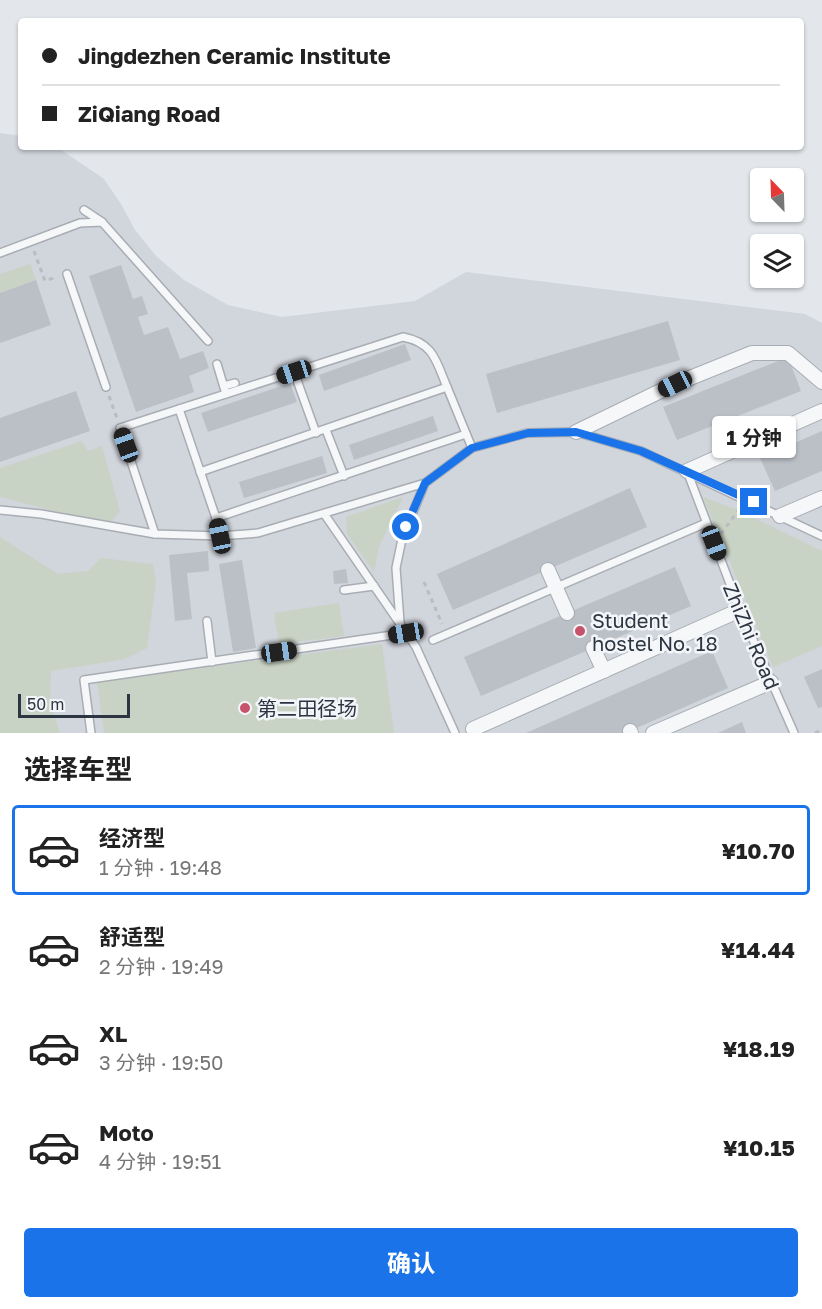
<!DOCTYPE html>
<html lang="zh">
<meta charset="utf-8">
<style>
body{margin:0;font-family:"Golos Text","Noto Sans SC",sans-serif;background:#f2f2f2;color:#222;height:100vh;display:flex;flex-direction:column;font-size:22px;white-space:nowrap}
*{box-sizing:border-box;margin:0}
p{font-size:20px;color:#767676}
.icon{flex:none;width:33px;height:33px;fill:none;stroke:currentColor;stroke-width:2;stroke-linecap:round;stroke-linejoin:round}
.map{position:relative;height:733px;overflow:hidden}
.sheet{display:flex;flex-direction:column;background:#fff;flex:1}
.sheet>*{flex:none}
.banner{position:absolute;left:18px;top:18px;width:786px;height:132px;border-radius:6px;box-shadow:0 2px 4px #0004;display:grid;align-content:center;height:132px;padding:0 24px;background:#fff}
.needle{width:39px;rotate:337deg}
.controls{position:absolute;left:750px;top:168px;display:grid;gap:12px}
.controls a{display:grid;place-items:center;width:54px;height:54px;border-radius:6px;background:#fff;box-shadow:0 2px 4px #0004;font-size:30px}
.scale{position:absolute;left:18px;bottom:15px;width:112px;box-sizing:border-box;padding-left:6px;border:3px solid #2c3541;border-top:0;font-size:16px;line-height:21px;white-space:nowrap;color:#2c3541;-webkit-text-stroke:4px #f3f5f8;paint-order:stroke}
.end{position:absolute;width:27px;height:27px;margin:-14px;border:8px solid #1a73e8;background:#fff;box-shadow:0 0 0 3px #fff}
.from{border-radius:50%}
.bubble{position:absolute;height:42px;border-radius:6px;background:#fff;box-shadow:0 2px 4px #0004;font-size:20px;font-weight:700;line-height:42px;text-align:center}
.car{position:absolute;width:18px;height:36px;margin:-18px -9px;border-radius:8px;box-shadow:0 0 4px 2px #0007;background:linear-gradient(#222 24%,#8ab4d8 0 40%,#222 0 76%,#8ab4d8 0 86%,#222 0)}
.banner b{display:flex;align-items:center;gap:21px;height:57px;font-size:22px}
.banner b+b{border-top:2px solid #e0e0e0}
.banner i{width:15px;height:15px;background:#222}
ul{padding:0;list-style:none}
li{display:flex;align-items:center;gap:18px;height:90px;margin:0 12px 9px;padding:0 12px;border:3px solid transparent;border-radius:6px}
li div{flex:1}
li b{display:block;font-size:22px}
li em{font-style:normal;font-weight:700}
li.active{border-color:#1a73e8}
li>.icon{width:54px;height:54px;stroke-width:1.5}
h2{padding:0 24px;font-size:27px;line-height:72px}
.cta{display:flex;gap:12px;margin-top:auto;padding:12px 24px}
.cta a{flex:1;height:69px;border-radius:6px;background:#1a73e8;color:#fff;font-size:24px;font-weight:700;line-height:69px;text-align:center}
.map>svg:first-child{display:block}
</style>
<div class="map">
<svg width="822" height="733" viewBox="0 0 822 733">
<rect width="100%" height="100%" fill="#e3e6ea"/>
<path fill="#d1d5dc" d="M0 133 21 136V147H57L104 179 121 204 135 230 156 256 184 280 228 305 282 317 415 301 466 272 805 314 822 323V733H0Z"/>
<g fill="#c9d3c5">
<path d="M30 264 36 280 0 293V274Z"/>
<path d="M82 441 88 451 102 446 120 511 108 525 0 497V468Z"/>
<path d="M403 497 379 547 374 572 347 534 346 517Z"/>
<path d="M703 497 738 510 822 551V646L773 667Z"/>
<path d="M0 537 58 574 88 571 101 558 153 564 156 582 147 648 125 659 51 671 50 703 60 733H0Z"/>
<path d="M339 603 344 636 279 644 274 613Z"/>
<path d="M382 644 394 733H104L97 682Z"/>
</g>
<g fill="#bbc0c7">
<path d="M121 265 133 299 142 296 148 314 138 317 144 335 168 327 180 359 203 351 209 368 189 376 194 392 136 412 89 276Z"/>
<path d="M36 280 51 325 0 343V293Z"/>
<path d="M668 321 680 360 497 413 486 374Z"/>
<path d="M405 344 411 360 324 391 319 375Z"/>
<path d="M788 357 801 391 677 440 663 407Z"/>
<path d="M290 383 297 402 208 432 201 413Z"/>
<path d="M76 391 90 431 0 462V418Z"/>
<path d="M433 416 438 431 354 460 349 445Z"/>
<path d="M822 431V471L775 491 760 458Z"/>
<path d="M322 456 327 473 244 498 239 482Z"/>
<path d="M630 488 647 527 453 610 437 574Z"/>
<path d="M208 551 209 571 187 573 192 619 175 621 169 555Z"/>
<path d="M242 560 256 648 233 652 219 564Z"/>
<path d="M675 567 691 606 481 696 464 657Z"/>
<path d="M346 569 348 583 334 584 333 571Z"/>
<path d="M712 651 728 688 625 733H526Z"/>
<path d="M822 669V707L818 708 804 677Z"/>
<path d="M742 722 746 733H718Z"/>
</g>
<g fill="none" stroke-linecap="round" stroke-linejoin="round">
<defs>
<g id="lane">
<path d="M84 210 102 222"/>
<path d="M0 253 80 223 102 222 208 341"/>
<path d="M67 274 106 387"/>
<path d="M217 364 226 394"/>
<path d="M294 372 316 433"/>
<path d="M224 386 235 383"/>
<path d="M179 409 216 518 466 434"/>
<path d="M326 430 344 476"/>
<path d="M687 471 740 610 794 733"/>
<path d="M200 472 447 387 472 448"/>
<path d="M0 510 41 514 155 534 220 536 258 533 425 483 472 448 527 433 576 432 641 451 822 536"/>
<path d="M325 515 416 647 455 733"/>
<path d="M216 518 220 536"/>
<path d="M155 534 120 428 403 337C434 343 436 361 447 387"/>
<path d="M344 590 374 586"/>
<path d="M207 621 212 662"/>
<path d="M400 622 396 568 402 539 425 483"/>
<path d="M433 640 706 523"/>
<path d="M91 733 84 680 406 633"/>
</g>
<g id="street">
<path d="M576 432 675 384 752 353H788L822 382"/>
<path d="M687 471 822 411"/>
<path d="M780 516 822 498"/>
<path d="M548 570 567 613"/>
<path d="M593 648 604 671"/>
<path d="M473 729 740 610"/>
<path d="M630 731 631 733"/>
<path d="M653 733 771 682"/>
</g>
</defs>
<use href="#lane" stroke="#a8adb4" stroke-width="10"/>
<use href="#street" stroke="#a8adb4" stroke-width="16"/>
<g stroke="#b9bdc2" stroke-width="3" stroke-dasharray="4.5 4.5" stroke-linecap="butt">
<path d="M34 251 45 281 56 277"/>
<path d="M109 396 117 418"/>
<path d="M721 534 740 508"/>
<path d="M424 582 442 624"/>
<path d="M815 733 822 730"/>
</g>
<use href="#lane" stroke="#f6f7f9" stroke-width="7"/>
<use href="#street" stroke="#f6f7f9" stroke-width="14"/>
</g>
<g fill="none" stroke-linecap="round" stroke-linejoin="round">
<path stroke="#1a73e8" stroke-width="8" d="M406 527 425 483 472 448 528 433 576 432 641 451 754 502"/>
</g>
<g fill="#c55369" stroke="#f3f5f8" stroke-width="2">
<circle cx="580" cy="631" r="6"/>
<circle cx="245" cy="708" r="6"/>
</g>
<g text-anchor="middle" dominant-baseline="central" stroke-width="5" stroke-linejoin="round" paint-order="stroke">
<g font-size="20" fill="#2c3541" stroke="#f3f5f8" text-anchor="start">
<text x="592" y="620">Student<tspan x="592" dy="23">hostel No. 18</tspan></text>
<text x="257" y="708">第二田径场</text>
</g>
<g font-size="20" fill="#2c3541" stroke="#f3f5f8">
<text transform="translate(752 636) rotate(67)">ZhiZhi Road</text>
</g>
</g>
</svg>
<div class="controls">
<a><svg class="needle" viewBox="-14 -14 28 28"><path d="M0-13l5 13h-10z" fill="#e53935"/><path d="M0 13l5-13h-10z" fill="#767676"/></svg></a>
<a><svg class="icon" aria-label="layers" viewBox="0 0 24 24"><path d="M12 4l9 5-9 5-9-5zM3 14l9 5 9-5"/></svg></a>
</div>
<div class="scale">50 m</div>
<i class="end from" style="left:406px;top:527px"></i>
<i class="end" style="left:754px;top:502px"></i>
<div class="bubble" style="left:712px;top:416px;width:84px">1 分钟</div>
<i class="car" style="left:294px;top:372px;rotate:252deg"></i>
<i class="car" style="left:675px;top:384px;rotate:244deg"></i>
<i class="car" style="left:126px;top:445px;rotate:340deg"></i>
<i class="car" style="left:220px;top:536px;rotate:348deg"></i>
<i class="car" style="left:714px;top:543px;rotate:159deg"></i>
<i class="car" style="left:406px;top:633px;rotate:261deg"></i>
<i class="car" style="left:279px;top:652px;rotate:82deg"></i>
<div class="banner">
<b><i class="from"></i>Jingdezhen Ceramic Institute</b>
<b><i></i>ZiQiang Road</b>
</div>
</div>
<section class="sheet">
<h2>选择车型</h2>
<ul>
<li class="active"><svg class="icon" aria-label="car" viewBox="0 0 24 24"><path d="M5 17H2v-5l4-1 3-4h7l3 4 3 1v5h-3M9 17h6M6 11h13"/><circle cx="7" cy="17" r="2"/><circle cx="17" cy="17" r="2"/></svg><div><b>经济型</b><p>1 分钟 · 19:48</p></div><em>¥10.70</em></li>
<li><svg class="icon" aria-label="car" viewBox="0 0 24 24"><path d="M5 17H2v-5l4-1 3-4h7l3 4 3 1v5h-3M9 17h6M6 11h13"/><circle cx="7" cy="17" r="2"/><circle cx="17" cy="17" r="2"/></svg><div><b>舒适型</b><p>2 分钟 · 19:49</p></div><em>¥14.44</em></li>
<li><svg class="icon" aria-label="car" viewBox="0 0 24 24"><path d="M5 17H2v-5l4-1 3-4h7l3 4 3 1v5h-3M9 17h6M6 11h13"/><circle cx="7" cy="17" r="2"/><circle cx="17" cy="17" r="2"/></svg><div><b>XL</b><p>3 分钟 · 19:50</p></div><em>¥18.19</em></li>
<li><svg class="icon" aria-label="car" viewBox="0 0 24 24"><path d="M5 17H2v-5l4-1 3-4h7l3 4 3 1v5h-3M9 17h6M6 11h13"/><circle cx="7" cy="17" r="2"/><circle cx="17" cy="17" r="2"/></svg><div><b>Moto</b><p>4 分钟 · 19:51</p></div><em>¥10.15</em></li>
</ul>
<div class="cta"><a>确认</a></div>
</section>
